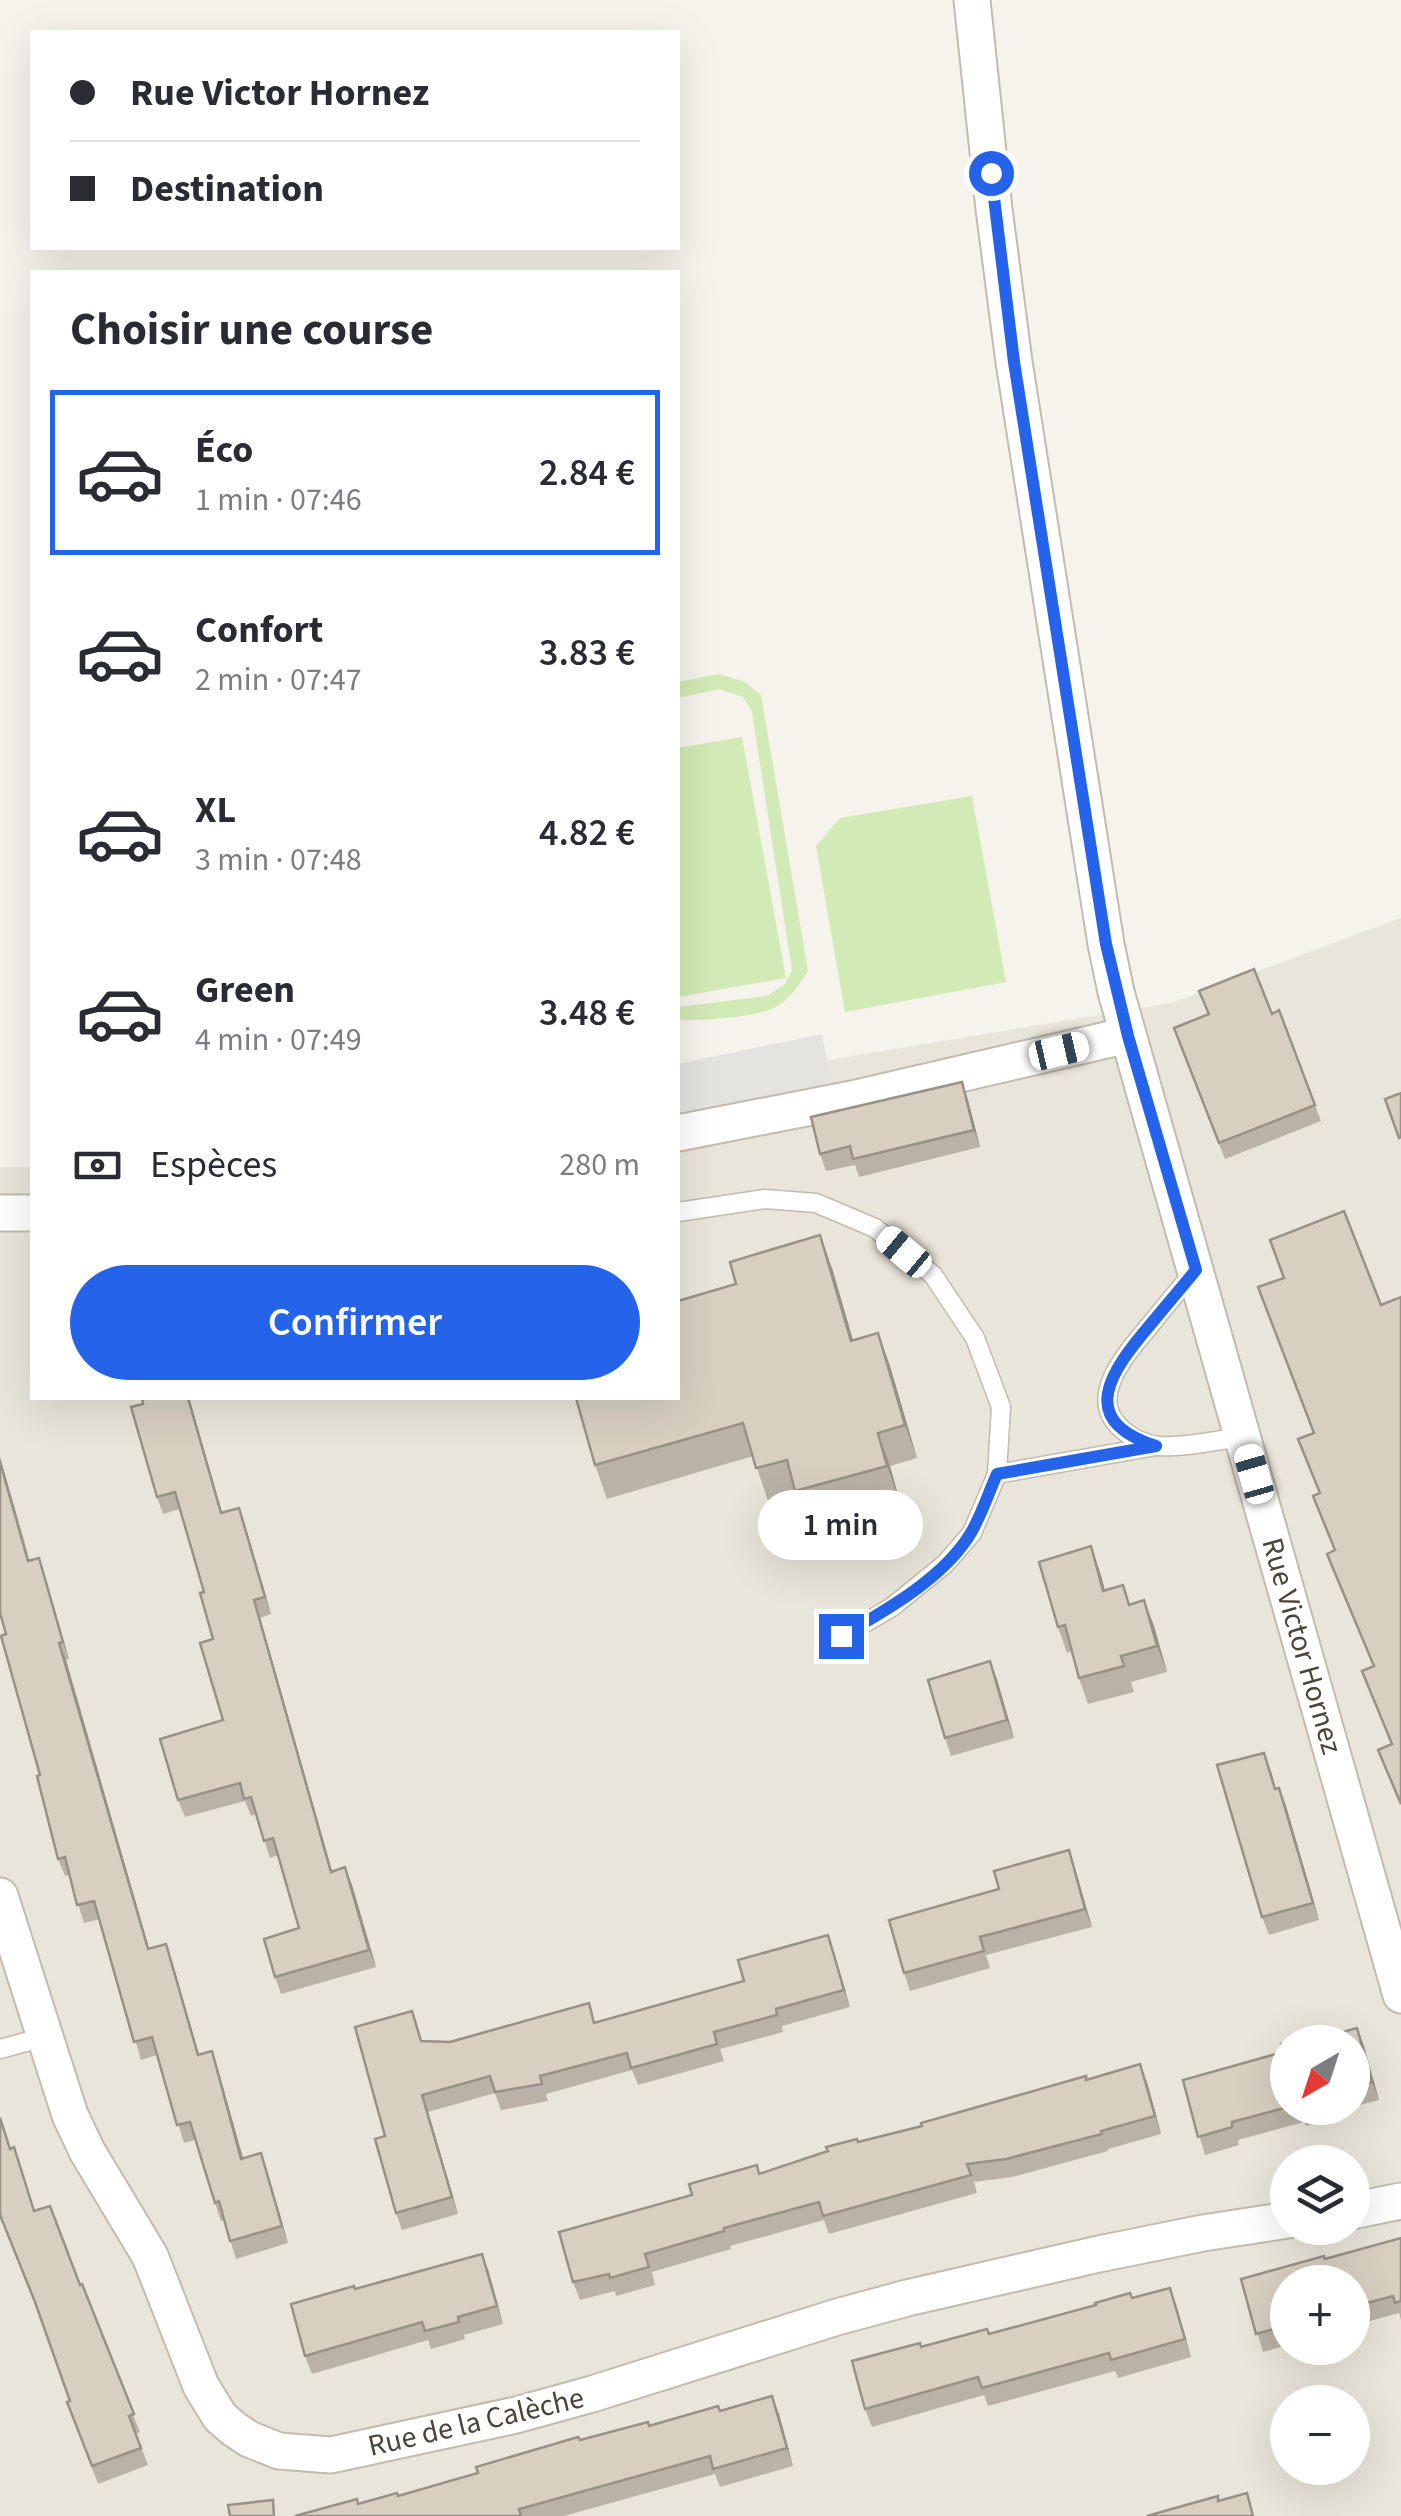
<!DOCTYPE html>
<html lang="fr">
<meta charset="utf-8">
<style>
body{margin:0;font-family:"Source Sans 3",sans-serif;background:#f2f2f3;color:#2b2b33;height:100vh;display:flex;flex-direction:column;font-size:38px;white-space:nowrap}
*{box-sizing:border-box;margin:0}
p{font-size:32px;color:#7c7c81}
.icon{flex:none;width:55px;height:55px;fill:none;stroke:currentColor;stroke-width:2;stroke-linecap:round;stroke-linejoin:round}
.map{position:relative;flex:1;overflow:hidden}
.side{position:absolute;left:30px;top:270px;width:650px;height:1130px;display:flex;flex-direction:column;background:#fff;border-radius:0px;box-shadow:0 10px 40px #0002}
.side>*{flex:none}
.hud{position:absolute;left:30px;top:30px;width:650px;height:220px;border-radius:0px;box-shadow:0 10px 40px #0002;display:grid;align-content:center;height:220px;padding:0 40px;background:#fff}
.needle{width:65px;rotate:219deg}
.controls{position:absolute;left:1270px;top:2025px;display:grid;gap:20px}
.controls a{display:grid;place-items:center;width:100px;height:100px;border-radius:50%;background:#fff;box-shadow:0 10px 40px #0002;font-size:50px}
.end{position:absolute;width:45px;height:45px;margin:-22px;border:12px solid #2563eb;background:#fff;box-shadow:0 0 0 5px #fff}
.from{border-radius:50%}
.bubble{position:absolute;height:70px;border-radius:35px;background:#fff;box-shadow:0 10px 40px #0002;font-size:32px;font-weight:600;line-height:70px;text-align:center}
.car{position:absolute;width:30px;height:60px;margin:-30px -15px;border-radius:12px;box-shadow:0 0 8px 2px #0007;background:linear-gradient(#fff 24%,#345 0 40%,#fff 0 76%,#345 0 86%,#fff 0)}
.hud b{display:flex;align-items:center;gap:35px;height:95px;font-size:38px}
.hud b+b{border-top:2px solid #e1e1e2}
.hud i{width:25px;height:25px;background:#2b2b33}
ul{padding:0;list-style:none}
li{display:flex;align-items:center;gap:30px;height:165px;margin:0 20px 15px;padding:0 20px;border:5px solid transparent;border-radius:0px}
li div{flex:1}
li b{display:block;font-size:38px}
li em{font-style:normal;font-weight:600}
li.active{border-color:#2563eb}
li>.icon{width:90px;height:90px;stroke-width:1.5}
h2{padding:0 40px;font-size:45px;line-height:120px}
.pay{display:flex;align-items:center;gap:25px;height:110px;padding:0 40px;font-size:38px}
.pay p{margin-inline-start:auto}
.button{display:flex;gap:20px;margin-top:auto;padding:20px 40px}
.button a{flex:1;height:115px;border-radius:60px;background:#2563eb;color:#fff;font-size:40px;font-weight:600;line-height:115px;text-align:center}
.map>svg:first-child{display:block}
</style>
<div class="map">
<svg width="1401" height="2516" viewBox="0 0 1401 2516">
<rect width="100%" height="100%" fill="#f6f3ec"/>
<path fill="#eae5da" fill-rule="evenodd" d="M1401 918V2516H0V1167H32V1398H678V1085L1171 1003ZM1288 2042H1352V2108H1288ZM1288 2162H1352V2228H1288ZM1288 2282H1352V2348H1288ZM1288 2402H1352V2468H1288Z"/>
<g fill="#d2eab5">
<path d="M719 674 745 682 761 695 808 971C799 985 791 998 776 1007 759 1017 697 1022 678 1019V1007L767 996 785 984 792 970 752 712 743 697 719 689 678 698V682Z"/>
<path d="M742 737 786 978 678 997V748Z"/>
<path d="M972 796 1006 982 845 1012 816 846 840 818Z"/>
</g>
<path fill="#e5e3e0" d="M822 1034 831 1083 678 1114V1064Z"/>
<g fill="none" stroke-linecap="round" stroke-linejoin="round">
<defs>
<g id="lane">
<path d="M678 1212 765 1199 816 1203 875 1228 933 1275 975 1338 1001 1407 997 1474 972 1533 945 1564 892 1607 841 1637 830 1648"/>
<path d="M1195 1271C1180 1289 1165 1306 1151 1324 1128 1352 1084 1398 1123 1430 1132 1438 1146 1444 1158 1446 1185 1448 1216 1440 1243 1437"/>
<path d="M997 1474 1156 1446"/>
<path d="M0 2049 44 2037"/>
</g>
<g id="street">
<path d="M972 0 994 209 1014 362 1106 944 1116 992 1401 1995"/>
<path d="M678 1133 852 1099 1128 1035"/>
<path d="M0 1213H32"/>
<path d="M0 1896 70 2115 87 2151 150 2256 201 2386 220 2417 234 2429 249 2439 279 2451 331 2455 516 2415 592 2394 837 2317 907 2298 1099 2254 1203 2233 1288 2220"/>
<path d="M1352 2211 1401 2201"/>
</g>
</defs>
<use href="#lane" stroke="#c2bbae" stroke-width="21"/>
<use href="#street" stroke="#c2bbae" stroke-width="39"/>
<use href="#lane" stroke="#fff" stroke-width="18"/>
<use href="#street" stroke="#fff" stroke-width="35"/>
</g>
<g fill="#bab2a6">
<path d="M1199 991 1272 1014 1279 1010 1321 1121 1225 1159 1174 1028 1208 1015Z"/>
<path d="M962 1082 968 1100 980 1147 859 1177 855 1165 826 1171 820 1154Z"/>
<path d="M832 1268 853 1341 878 1333 890 1366 917 1458 890 1466 899 1499 807 1524 796 1494 768 1501 753 1456 607 1499 595 1465 678 1398V1292L680 1300Z"/>
<path d="M142 1398H189L222 1512 245 1525 271 1614 260 1618 332 1871 352 1885 376 1967 281 1994 275 1977 299 1928 278 1855 270 1858 256 1814 251 1816 245 1801 185 1817 178 1800 223 1720 213 1639 204 1592 180 1509 163 1514 157 1497Z"/>
<path d="M39 1558 69 1659 66 1660 149 1948 166 1944 199 2055 212 2051 243 2158 267 2171 288 2243 236 2259 224 2220 221 2221 215 2203 195 2140 184 2143 157 2055 141 2060 100 1919 84 1923 69 1875 65 1876 58 1859 6 1634 29 1561Z"/>
<path d="M1100 1572 1105 1590 1130 1604 1144 1600 1154 1626 1167 1672 1131 1682 1134 1692 1088 1704 1079 1678 1072 1651 1067 1653 1058 1627Z"/>
<path d="M990 1661 1014 1738 951 1756 945 1738Z"/>
<path d="M1271 1770 1276 1789 1279 1788 1286 1806 1319 1920 1269 1935 1262 1917Z"/>
<path d="M1069 1850 1092 1927 986 1955 990 1968 910 1991 904 1973 999 1889Z"/>
<path d="M828 1935 850 2007 782 2026 783 2032 720 2049 724 2061 638 2085 632 2070 546 2094 548 2101 501 2110 495 2093 428 2112 458 2214 402 2230 396 2213 385 2136 422 2041 450 2042 596 2023 744 1981Z"/>
<path d="M1357 2028 1379 2100 1352 2107V2042H1288V2108H1352L1341 2110 1343 2116 1306 2126 1304 2122 1238 2140 1239 2145 1205 2155 1183 2080 1283 2052 1281 2044 1313 2036 1314 2040Z"/>
<path d="M1086 2080 1147 2082 1161 2134 1108 2149V2151L1012 2177 974 2182 977 2193 829 2234 824 2220 730 2246 731 2249 652 2272 655 2285 616 2296 615 2291 580 2300 573 2282 692 2195 858 2142 922 2126Z"/>
<path d="M0 2116 10 2148 35 2211 80 2285 140 2432 136 2434 148 2465 98 2484 67 2402 70 2401 41 2320 0 2216Z"/>
<path d="M1401 2238V2320L1399 2313 1352 2326V2282H1288V2345L1263 2352 1241 2279 1324 2256 1325 2259Z"/>
<path d="M482 2254 503 2324 464 2335 465 2339 431 2349 428 2340 312 2374 305 2356 355 2289Z"/>
<path d="M1132 2298 1176 2305 1191 2357 1118 2378 1115 2371 988 2406 984 2395 872 2427 865 2409 921 2347 989 2334Z"/>
<path d="M779 2414 793 2466 720 2487 715 2474 564 2516H295L398 2496 478 2473 580 2440 649 2426Z"/>
</g>
<g fill="#979187">
<path d="M962 1082 968 1100 980 1147 974 1130Z"/>
<path d="M820 1235 832 1268 863 1374 851 1341Z"/>
<path d="M878 1333 890 1366 917 1458 905 1425Z"/>
<path d="M188 1398H189L227 1530 221 1513Z"/>
<path d="M878 1433 890 1466 899 1499 887 1466Z"/>
<path d="M0 1457 35 1579 0 1462Z"/>
<path d="M239 1508 245 1525 271 1614 265 1597Z"/>
<path d="M1091 1546 1100 1572 1112 1617 1103 1591Z"/>
<path d="M39 1558 45 1576 69 1659 63 1642Z"/>
<path d="M254 1600 260 1618 337 1889 331 1872Z"/>
<path d="M1144 1600 1154 1626 1167 1672 1157 1646Z"/>
<path d="M59 1643 66 1660 154 1966 148 1949Z"/>
<path d="M990 1661 997 1679 1014 1738 1007 1720Z"/>
<path d="M1279 1788 1286 1806 1319 1920 1313 1903Z"/>
<path d="M1069 1850 1075 1868 1092 1927 1085 1909Z"/>
<path d="M345 1867 352 1885 376 1967 369 1950Z"/>
<path d="M828 1935 834 1952 850 2007 844 1990Z"/>
<path d="M166 1944 172 1961 204 2073 198 2055Z"/>
<path d="M1357 2028 1364 2046 1379 2100 1372 2082Z"/>
<path d="M212 2051 218 2069 248 2176 241 2159Z"/>
<path d="M1140 2064 1147 2082 1161 2134 1155 2116Z"/>
<path d="M422 2095 428 2112 458 2214 452 2197Z"/>
<path d="M261 2153 267 2171 288 2243 282 2226Z"/>
<path d="M482 2254 489 2272 503 2324 497 2306Z"/>
<path d="M1170 2288 1176 2305 1191 2357 1185 2339Z"/>
<path d="M772 2396 779 2414 793 2466 787 2448Z"/>
</g>
<g fill="#d8cfc1" stroke="#979187" stroke-width="2.5">
<path d="M1254 969 1272 1014 1279 1010 1315 1105 1219 1143 1174 1028 1209 1014 1199 991Z"/>
<path d="M962 1082 974 1130 853 1159 850 1146 820 1154 811 1117Z"/>
<path d="M1401 1093V1137L1399 1138 1385 1099Z"/>
<path d="M1344 1211 1381 1305 1401 1297V1804L1378 1750 1392 1744 1362 1671 1374 1666 1327 1554 1335 1550 1313 1496 1320 1493 1298 1439 1314 1433 1258 1287 1284 1278 1270 1240Z"/>
<path d="M820 1235 851 1341 878 1333 905 1425 878 1433 887 1466 795 1491 787 1460 756 1468 743 1423 595 1465 576 1398H678V1301L736 1284 730 1262Z"/>
<path d="M142 1398H188L221 1513 239 1508 265 1597 254 1600 331 1872 345 1867 369 1950 275 1977 264 1939 299 1928 273 1838 264 1841 251 1797 244 1799 240 1783 178 1800 160 1739 223 1720 200 1643 213 1639 200 1593 204 1592 175 1492 157 1497 131 1407 143 1404Z"/>
<path d="M0 1462 28 1561 39 1558 63 1642 59 1643 148 1949 166 1944 198 2055 212 2051 241 2159 261 2153 282 2226 230 2241 219 2201 215 2203 190 2122 177 2125 152 2037 134 2042 94 1901 77 1905 65 1857 58 1859 37 1776 40 1775 1 1636 6 1634 0 1613Z"/>
<path d="M1091 1546 1103 1591 1123 1585 1129 1605 1144 1600 1157 1646 1121 1656 1124 1666 1079 1678 1065 1625 1058 1627 1039 1562Z"/>
<path d="M990 1661 1007 1720 945 1738 928 1680Z"/>
<path d="M1264 1753 1275 1789 1279 1788 1313 1903 1262 1917 1217 1765Z"/>
<path d="M1069 1850 1085 1909 980 1937 984 1951 904 1973 889 1920 999 1889 994 1871Z"/>
<path d="M828 1935 844 1990 776 2009 777 2015 714 2032 717 2044 631 2068 627 2053 540 2076 542 2084 495 2092 490 2076 422 2095 452 2197 396 2213 375 2139 385 2136 355 2027 412 2011 421 2041 450 2042 589 2003 594 2023 744 1981 738 1960Z"/>
<path d="M1357 2028 1372 2082 1352 2088V2042H1288V2107L1232 2122V2127L1198 2137 1183 2080 1283 2052 1281 2044 1313 2036 1314 2040Z"/>
<path d="M1140 2064 1155 2116 1101 2131 1102 2134 1006 2159 967 2164 971 2175 823 2216 819 2202 724 2228V2231L645 2254 649 2267 610 2278 609 2274 573 2282 559 2232 692 2195 689 2184 757 2165 759 2174 828 2151 826 2147 857 2139 858 2142 922 2126 921 2123 1086 2076V2080Z"/>
<path d="M0 2118 10 2149 14 2147 34 2211 50 2206 80 2285 82 2284 134 2414 129 2416 141 2448 92 2466 67 2402 70 2401 35 2302 0 2215Z"/>
<path d="M1401 2238V2301L1395 2303 1393 2296 1352 2307V2282H1288V2325L1256 2334 1241 2279 1324 2256 1325 2259Z"/>
<path d="M482 2254 497 2306 458 2317 459 2322 425 2331 422 2322 305 2356 291 2304 354 2286 355 2289Z"/>
<path d="M1170 2288 1185 2339 1111 2360 1109 2353 982 2388 978 2377 865 2409 852 2361 920 2343 921 2347 987 2329 989 2334 1096 2305 1095 2303 1130 2293 1132 2298Z"/>
<path d="M772 2396 787 2448 713 2469 710 2456 519 2509 521 2516H295L357 2499 358 2504 397 2493 398 2496 478 2473 476 2467 578 2437 580 2440 648 2422 649 2426 718 2406 720 2411Z"/>
<path d="M1247 2493 1253 2516H1147L1218 2496V2501Z"/>
<path d="M273 2500 274 2516H230L228 2505Z"/>
</g>
<g fill="none" stroke-linecap="round" stroke-linejoin="round">
<path stroke="#2563eb" stroke-width="12" d="M841 1636C885 1611 946 1577 972 1531 982 1513 989 1492 997 1474L1156 1446C1075 1420 1111 1371 1150 1325 1165 1307 1180 1289 1196 1270L1128 1036 1106 944 1014 362 991 173"/>
</g>
<g text-anchor="middle" dominant-baseline="central" stroke-width="8" stroke-linejoin="round" paint-order="stroke">
<g font-size="30" fill="#4b4439" stroke="#fff">
<text transform="translate(1302 1646) rotate(74)">Rue Victor Hornez</text>
<text transform="translate(476 2422) rotate(-13)">Rue de la Calèche</text>
</g>
</g>
</svg>
<div class="controls">
<a><svg class="needle" viewBox="-14 -14 28 28"><path d="M0-13l5 13h-10z" fill="#e53935"/><path d="M0 13l5-13h-10z" fill="#7c7c81"/></svg></a>
<a><svg class="icon" aria-label="layers" viewBox="0 0 24 24"><path d="M12 4l9 5-9 5-9-5zM3 14l9 5 9-5"/></svg></a>
<a>+</a>
<a>−</a>
</div>
<i class="end from" style="left:991px;top:173px"></i>
<i class="end" style="left:841px;top:1636px"></i>
<div class="bubble" style="left:758px;top:1490px;width:165px">1 min</div>
<i class="car" style="left:1059px;top:1051px;rotate:77deg"></i>
<i class="car" style="left:904px;top:1252px;rotate:310deg"></i>
<i class="car" style="left:1254px;top:1474px;rotate:344deg"></i>
<div class="hud">
<b><i class="from"></i>Rue Victor Hornez</b>
<b><i></i>Destination</b>
</div>
<section class="side">
<h2>Choisir une course</h2>
<ul>
<li class="active"><svg class="icon" aria-label="car" viewBox="0 0 24 24"><path d="M5 17H2v-5l4-1 3-4h7l3 4 3 1v5h-3M9 17h6M6 11h13"/><circle cx="7" cy="17" r="2"/><circle cx="17" cy="17" r="2"/></svg><div><b>Éco</b><p>1 min · 07:46</p></div><em>2.84 €</em></li>
<li><svg class="icon" aria-label="car" viewBox="0 0 24 24"><path d="M5 17H2v-5l4-1 3-4h7l3 4 3 1v5h-3M9 17h6M6 11h13"/><circle cx="7" cy="17" r="2"/><circle cx="17" cy="17" r="2"/></svg><div><b>Confort</b><p>2 min · 07:47</p></div><em>3.83 €</em></li>
<li><svg class="icon" aria-label="car" viewBox="0 0 24 24"><path d="M5 17H2v-5l4-1 3-4h7l3 4 3 1v5h-3M9 17h6M6 11h13"/><circle cx="7" cy="17" r="2"/><circle cx="17" cy="17" r="2"/></svg><div><b>XL</b><p>3 min · 07:48</p></div><em>4.82 €</em></li>
<li><svg class="icon" aria-label="car" viewBox="0 0 24 24"><path d="M5 17H2v-5l4-1 3-4h7l3 4 3 1v5h-3M9 17h6M6 11h13"/><circle cx="7" cy="17" r="2"/><circle cx="17" cy="17" r="2"/></svg><div><b>Green</b><p>4 min · 07:49</p></div><em>3.48 €</em></li>
</ul>
<div class="pay"><svg class="icon" aria-label="cash" viewBox="0 0 24 24"><path d="M3 7h18v10H3z"/><circle cx="12" cy="12" r="2"/></svg>Espèces<p>280 m</p></div>
<div class="button"><a>Confirmer</a></div>
</section>
</div>
